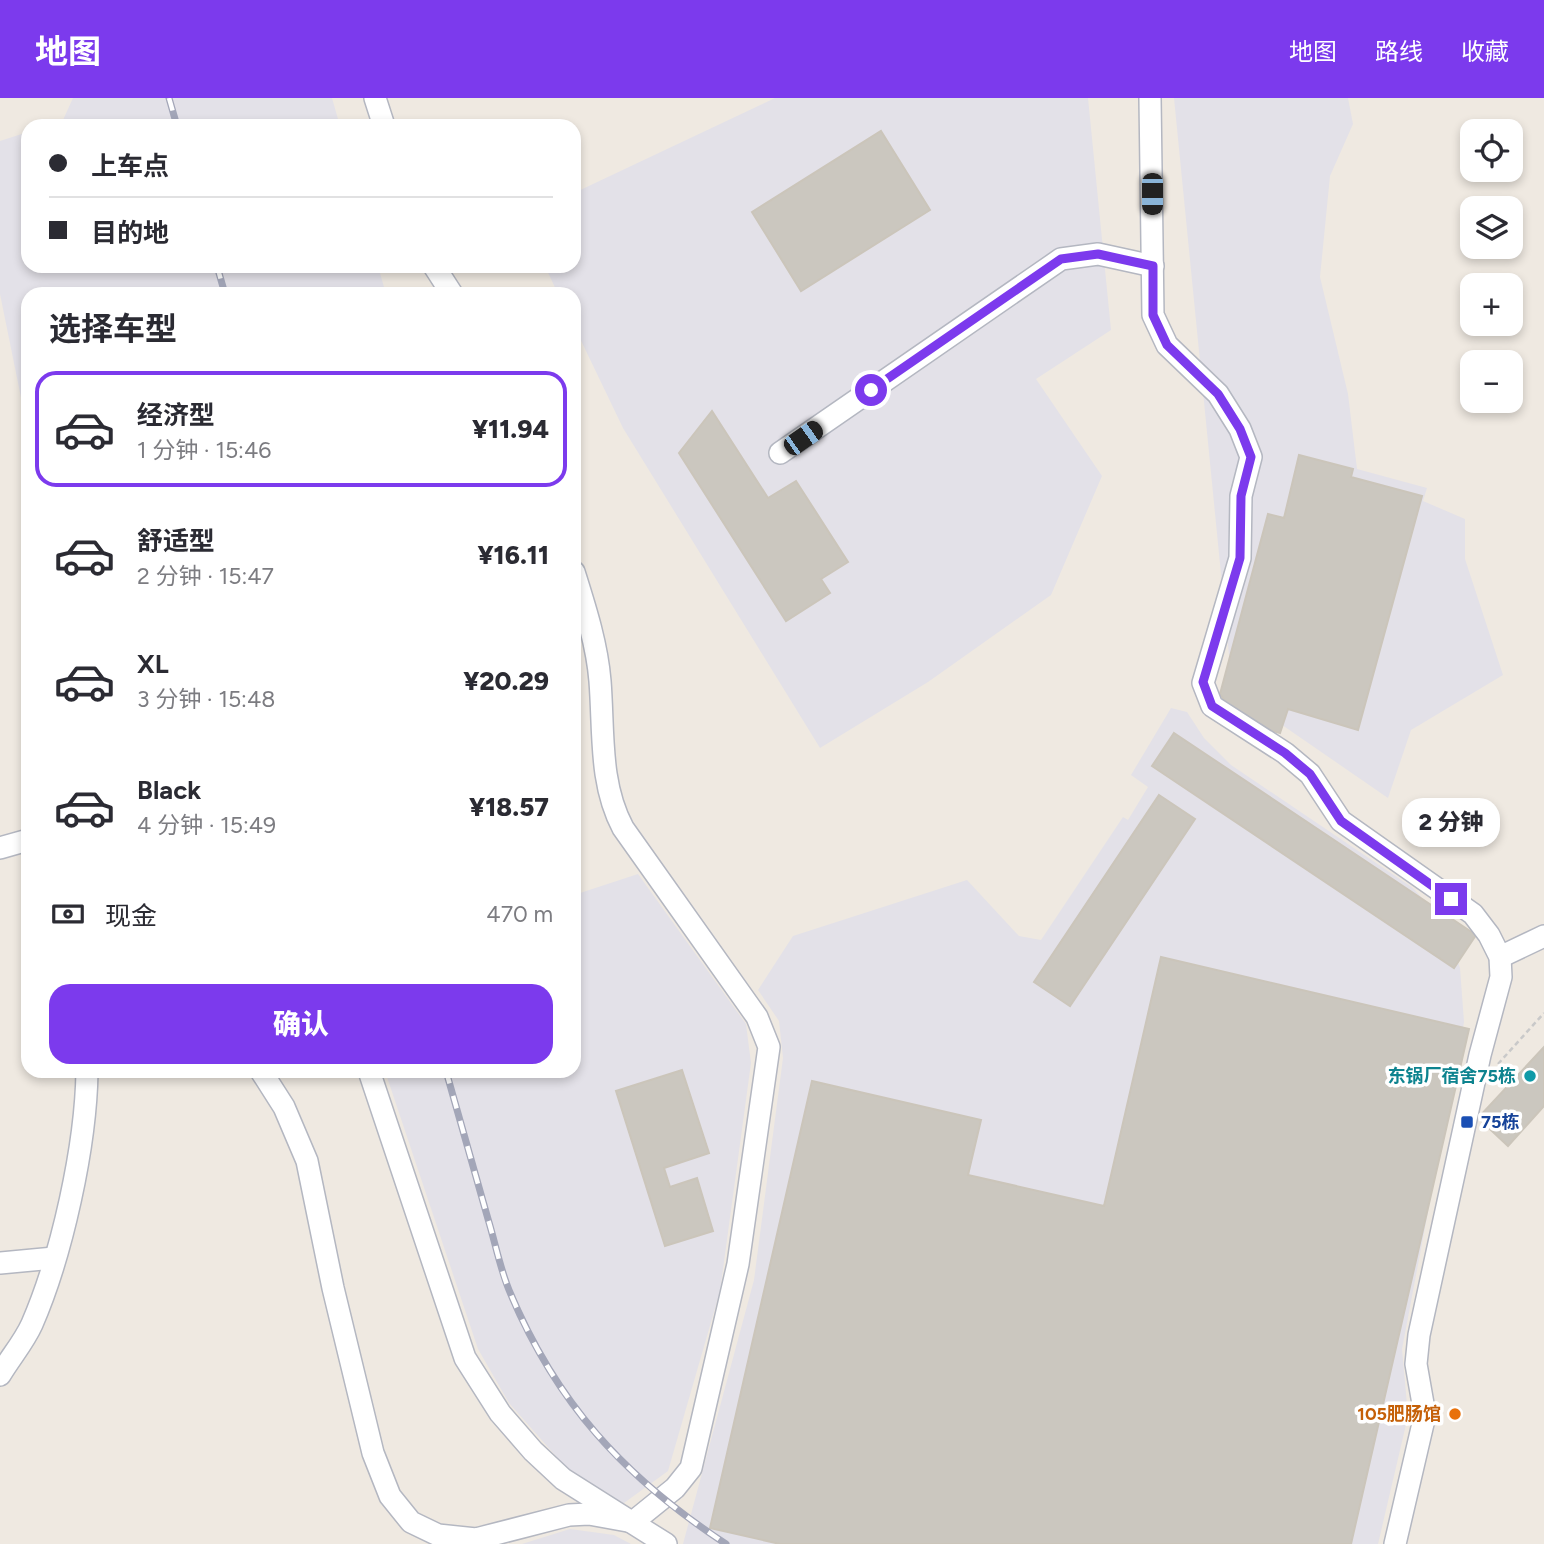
<!DOCTYPE html>
<html lang="zh">
<meta charset="utf-8">
<style>
body{margin:0;font-family:Figtree,"Noto Sans SC",sans-serif;background:#f2f2f3;color:#2b2b33;height:100vh;display:flex;flex-direction:column;font-size:26px;white-space:nowrap}
*{box-sizing:border-box;margin:0}
p{font-size:23px;color:#7c7c81}
.icon{flex:none;width:38px;height:38px;fill:none;stroke:currentColor;stroke-width:2;stroke-linecap:round;stroke-linejoin:round}
.map{position:relative;flex:1;overflow:hidden}
.sheet{position:absolute;left:21px;top:189px;width:560px;height:791px;display:flex;flex-direction:column;background:#fff;border-radius:21px;box-shadow:0 4px 10px #0003}
.sheet>*{flex:none}
.guide{position:absolute;left:21px;top:21px;width:560px;height:154px;border-radius:21px;box-shadow:0 4px 10px #0003;display:grid;align-content:center;height:154px;padding:0 28px;background:#fff}
.fabs{position:absolute;left:1460px;top:21px;display:grid;gap:14px}
.fabs a{display:grid;place-items:center;width:63px;height:63px;border-radius:14px;background:#fff;box-shadow:0 4px 10px #0003;font-size:35px}
.end{position:absolute;width:32px;height:32px;margin:-16px;border:9px solid #7c3aed;background:#fff;box-shadow:0 0 0 4px #fff}
.from{border-radius:50%}
.bubble{position:absolute;height:49px;border-radius:21px;background:#fff;box-shadow:0 4px 10px #0003;font-size:23px;font-weight:800;line-height:49px;text-align:center}
.car{position:absolute;width:21px;height:42px;margin:-21px -10px;border-radius:9px;box-shadow:0 0 5px 2px #0007;background:linear-gradient(#222 24%,#8ab4d8 0 40%,#222 0 76%,#8ab4d8 0 86%,#222 0)}
.guide b{display:flex;align-items:center;gap:24px;height:66px;font-size:26px}
.guide b+b{border-top:2px solid #e1e1e2}
.guide i{width:18px;height:18px;background:#2b2b33}
ul{padding:0;list-style:none}
li{display:flex;align-items:center;gap:21px;height:116px;margin:0 14px 10px;padding:0 14px;border:4px solid transparent;border-radius:21px}
li div{flex:1}
li b{display:block;font-size:26px}
li em{font-style:normal;font-weight:800}
li.selected{border-color:#7c3aed}
li>.icon{width:63px;height:63px;stroke-width:1.5}
h2{padding:0 28px;font-size:32px;line-height:84px}
.pay{display:flex;align-items:center;gap:18px;height:77px;padding:0 28px;font-size:26px}
.pay p{margin-inline-start:auto}
.button{display:flex;gap:14px;margin-top:auto;padding:14px 28px}
.button a{flex:1;height:80px;border-radius:21px;background:#7c3aed;color:#fff;font-size:28px;font-weight:800;line-height:80px;text-align:center}
header{display:flex;align-items:center;gap:42px;box-sizing:border-box;height:98px;padding:0 35px;background:#7c3aed;color:#fff}
header strong{font-size:33px}
nav{display:flex;gap:38px;margin-inline-start:auto;font-size:24px}
.map>svg:first-child{display:block}
</style>
<header>
<strong>地图</strong>
<nav><a>地图</a><a>路线</a><a>收藏</a></nav>
</header>
<div class="map">
<svg width="1544" height="1446" viewBox="0 0 1544 1446">
<rect width="100%" height="100%" fill="#efe9e1"/>
<g fill="#e3e1e8">
<path d="M73 0H332L340 28H46L63 22Z"/>
<path d="M775 0H1088L1111 232 1036 281 1102 378 1051 497 928 584 820 650 623 330 574 228V196H558L545 168H574V95Z"/>
<path d="M1174 0H1348L1353 26 1330 78 1320 179 1348 296 1357 371 1427 390 1423 403 1465 421V461L1503 577 1411 632 1388 700 1272 620 1230 567Z"/>
<path d="M28 34V168H378L386 196H28V334L0 196V43Z"/>
<path d="M1171 610 1187 614 1204 640 1231 667 1413 790 1445 826 1460 870 1464 924 1402 1251 1408 1318 1378 1446H683L754 1182 783 960 779 923 758 892 793 838 967 782 1019 838 1041 842 1123 719 1128 722 1148 689 1131 677Z"/>
<path d="M638 776 746 926 751 965 720 1193 668 1373 624 1405 609 1404 562 1365 509 1305 478 1251 385 973H574V797Z"/>
<path d="M570 1431 614 1437 631 1446H522Z"/>
</g>
<g fill="#cbc7bf" stroke="#cbc5ba" stroke-width="2">
<path d="M881 33 930 112 801 193 752 114Z"/>
<path d="M712 313 768 400 796 383 848 464 821 481 830 495 786 523 679 355Z"/>
<path d="M1299 357 1353 371 1351 379 1422 398 1358 632 1288 611 1280 635 1240 624 1220 596 1268 416 1284 420Z"/>
<path d="M1174 635 1476 837 1454 870 1152 668Z"/>
<path d="M1159 697 1195 721 1070 908 1034 884Z"/>
<path d="M1161 859 1469 931 1351 1446H780L710 1430 812 983 981 1022 968 1077 1104 1108Z"/>
<path d="M1544 949V1008L1508 1048 1478 1020Z"/>
<path d="M682 972 709 1055 664 1070 670 1089 697 1080 713 1133 665 1148 616 993Z"/>
</g>
<g fill="none" stroke-linecap="round" stroke-linejoin="round">
<defs>
<g id="minor">
<path d="M375 0 384 28"/>
<path d="M1150 0 1153 217 1167 247 1218 296 1240 331 1251 359 1241 398 1240 460 1203 585 1212 608 1285 655 1310 676 1341 723 1473 816 1489 837 1500 859 1501 879 1480 957 1419 1237 1416 1266 1425 1317 1395 1446"/>
<path d="M434 168 452 196"/>
<path d="M780 355 1061 161 1098 156 1153 168"/>
<path d="M0 750 28 742"/>
<path d="M1500 859 1544 838"/>
<path d="M261 973 284 1009 307 1063 333 1190 373 1355 390 1398 411 1424 438 1437 476 1441 569 1417 589 1416 633 1424 675 1390 691 1370 738 1166 769 949 757 919 623 730C599 685 604 634 600 583 597 546 585 509 574 474"/>
<path d="M369 973 465 1260 500 1315 533 1353 563 1381 666 1446"/>
<path d="M0 1165 54 1160"/>
<path d="M0 1277C10 1260 24 1244 32 1226 62 1157 86 1048 87 973"/>
</g>
</defs>
<use href="#minor" stroke="#b4b7c1" stroke-width="24"/>
<path stroke="#c9c9c9" stroke-width="2.5" stroke-dasharray="5 3.5" stroke-linecap="butt" d="M1498 966 1544 915"/>
<use href="#minor" stroke="#fff" stroke-width="21"/>
<defs>
<g id="rail">
<path d="M169 0 177 28"/>
<path d="M217 168 225 196"/>
<path d="M446 973C460 1022 474 1072 488 1121 495 1144 500 1170 509 1192 556 1305 624 1379 726 1446"/>
</g>
</defs>
<use href="#rail" stroke="#a3a6b8" stroke-width="7"/>
<use href="#rail" stroke="#fff" stroke-width="4.5" stroke-dasharray="13" stroke-linecap="butt"/>
</g>
<g fill="none" stroke-linecap="round" stroke-linejoin="round">
<path stroke="#7c3aed" stroke-width="9" d="M871 292 1061 161 1098 156 1153 168V217L1167 247 1218 296 1240 331 1251 359 1241 398 1240 460 1203 584 1212 608 1285 655 1310 676 1341 723 1451 801"/>
</g>
<circle fill="#0f9aa8" stroke="#fff" stroke-width="2.5" cx="1530" cy="978" r="7"/>
<rect fill="#1a4fb4" stroke="#fff" stroke-width="2.5" x="1460" y="1017" width="14" height="14" rx="3.5"/>
<circle fill="#e8710a" stroke="#fff" stroke-width="2.5" cx="1455" cy="1316" r="7"/>
<g text-anchor="middle" dominant-baseline="central" stroke-width="7" stroke-linejoin="round" paint-order="stroke">
<g font-size="18" font-weight="bold" fill="#0d838f" stroke="#fff" text-anchor="end">
<text x="1516" y="978">东锅厂宿舍75栋</text>
</g>
<g font-size="18" font-weight="bold" fill="#164399" stroke="#fff" text-anchor="start">
<text x="1481" y="1024">75栋</text>
</g>
<g font-size="18" font-weight="bold" fill="#c56008" stroke="#fff" text-anchor="end">
<text x="1441" y="1316">105肥肠馆</text>
</g>
</g>
</svg>
<div class="fabs">
<a><svg class="icon" aria-label="locate" viewBox="0 0 24 24"><circle cx="12" cy="12" r="6"/><path d="M12 2v4M12 18v4M2 12h4M18 12h4"/></svg></a>
<a><svg class="icon" aria-label="layers" viewBox="0 0 24 24"><path d="M12 4l9 5-9 5-9-5zM3 14l9 5 9-5"/></svg></a>
<a>+</a>
<a>−</a>
</div>
<i class="end from" style="left:871px;top:292px"></i>
<i class="end" style="left:1451px;top:801px"></i>
<div class="bubble" style="left:1402px;top:700px;width:98px">2 分钟</div>
<i class="car" style="left:1152px;top:96px;rotate:180deg"></i>
<i class="car" style="left:803px;top:340px;rotate:55deg"></i>
<div class="guide">
<b><i class="from"></i>上车点</b>
<b><i></i>目的地</b>
</div>
<section class="sheet">
<h2>选择车型</h2>
<ul>
<li class="selected"><svg class="icon" aria-label="car" viewBox="0 0 24 24"><path d="M5 17H2v-5l4-1 3-4h7l3 4 3 1v5h-3M9 17h6M6 11h13"/><circle cx="7" cy="17" r="2"/><circle cx="17" cy="17" r="2"/></svg><div><b>经济型</b><p>1 分钟 · 15:46</p></div><em>¥11.94</em></li>
<li><svg class="icon" aria-label="car" viewBox="0 0 24 24"><path d="M5 17H2v-5l4-1 3-4h7l3 4 3 1v5h-3M9 17h6M6 11h13"/><circle cx="7" cy="17" r="2"/><circle cx="17" cy="17" r="2"/></svg><div><b>舒适型</b><p>2 分钟 · 15:47</p></div><em>¥16.11</em></li>
<li><svg class="icon" aria-label="car" viewBox="0 0 24 24"><path d="M5 17H2v-5l4-1 3-4h7l3 4 3 1v5h-3M9 17h6M6 11h13"/><circle cx="7" cy="17" r="2"/><circle cx="17" cy="17" r="2"/></svg><div><b>XL</b><p>3 分钟 · 15:48</p></div><em>¥20.29</em></li>
<li><svg class="icon" aria-label="car" viewBox="0 0 24 24"><path d="M5 17H2v-5l4-1 3-4h7l3 4 3 1v5h-3M9 17h6M6 11h13"/><circle cx="7" cy="17" r="2"/><circle cx="17" cy="17" r="2"/></svg><div><b>Black</b><p>4 分钟 · 15:49</p></div><em>¥18.57</em></li>
</ul>
<div class="pay"><svg class="icon" aria-label="cash" viewBox="0 0 24 24"><path d="M3 7h18v10H3z"/><circle cx="12" cy="12" r="2"/></svg>现金<p>470 m</p></div>
<div class="button"><a>确认</a></div>
</section>
</div>
